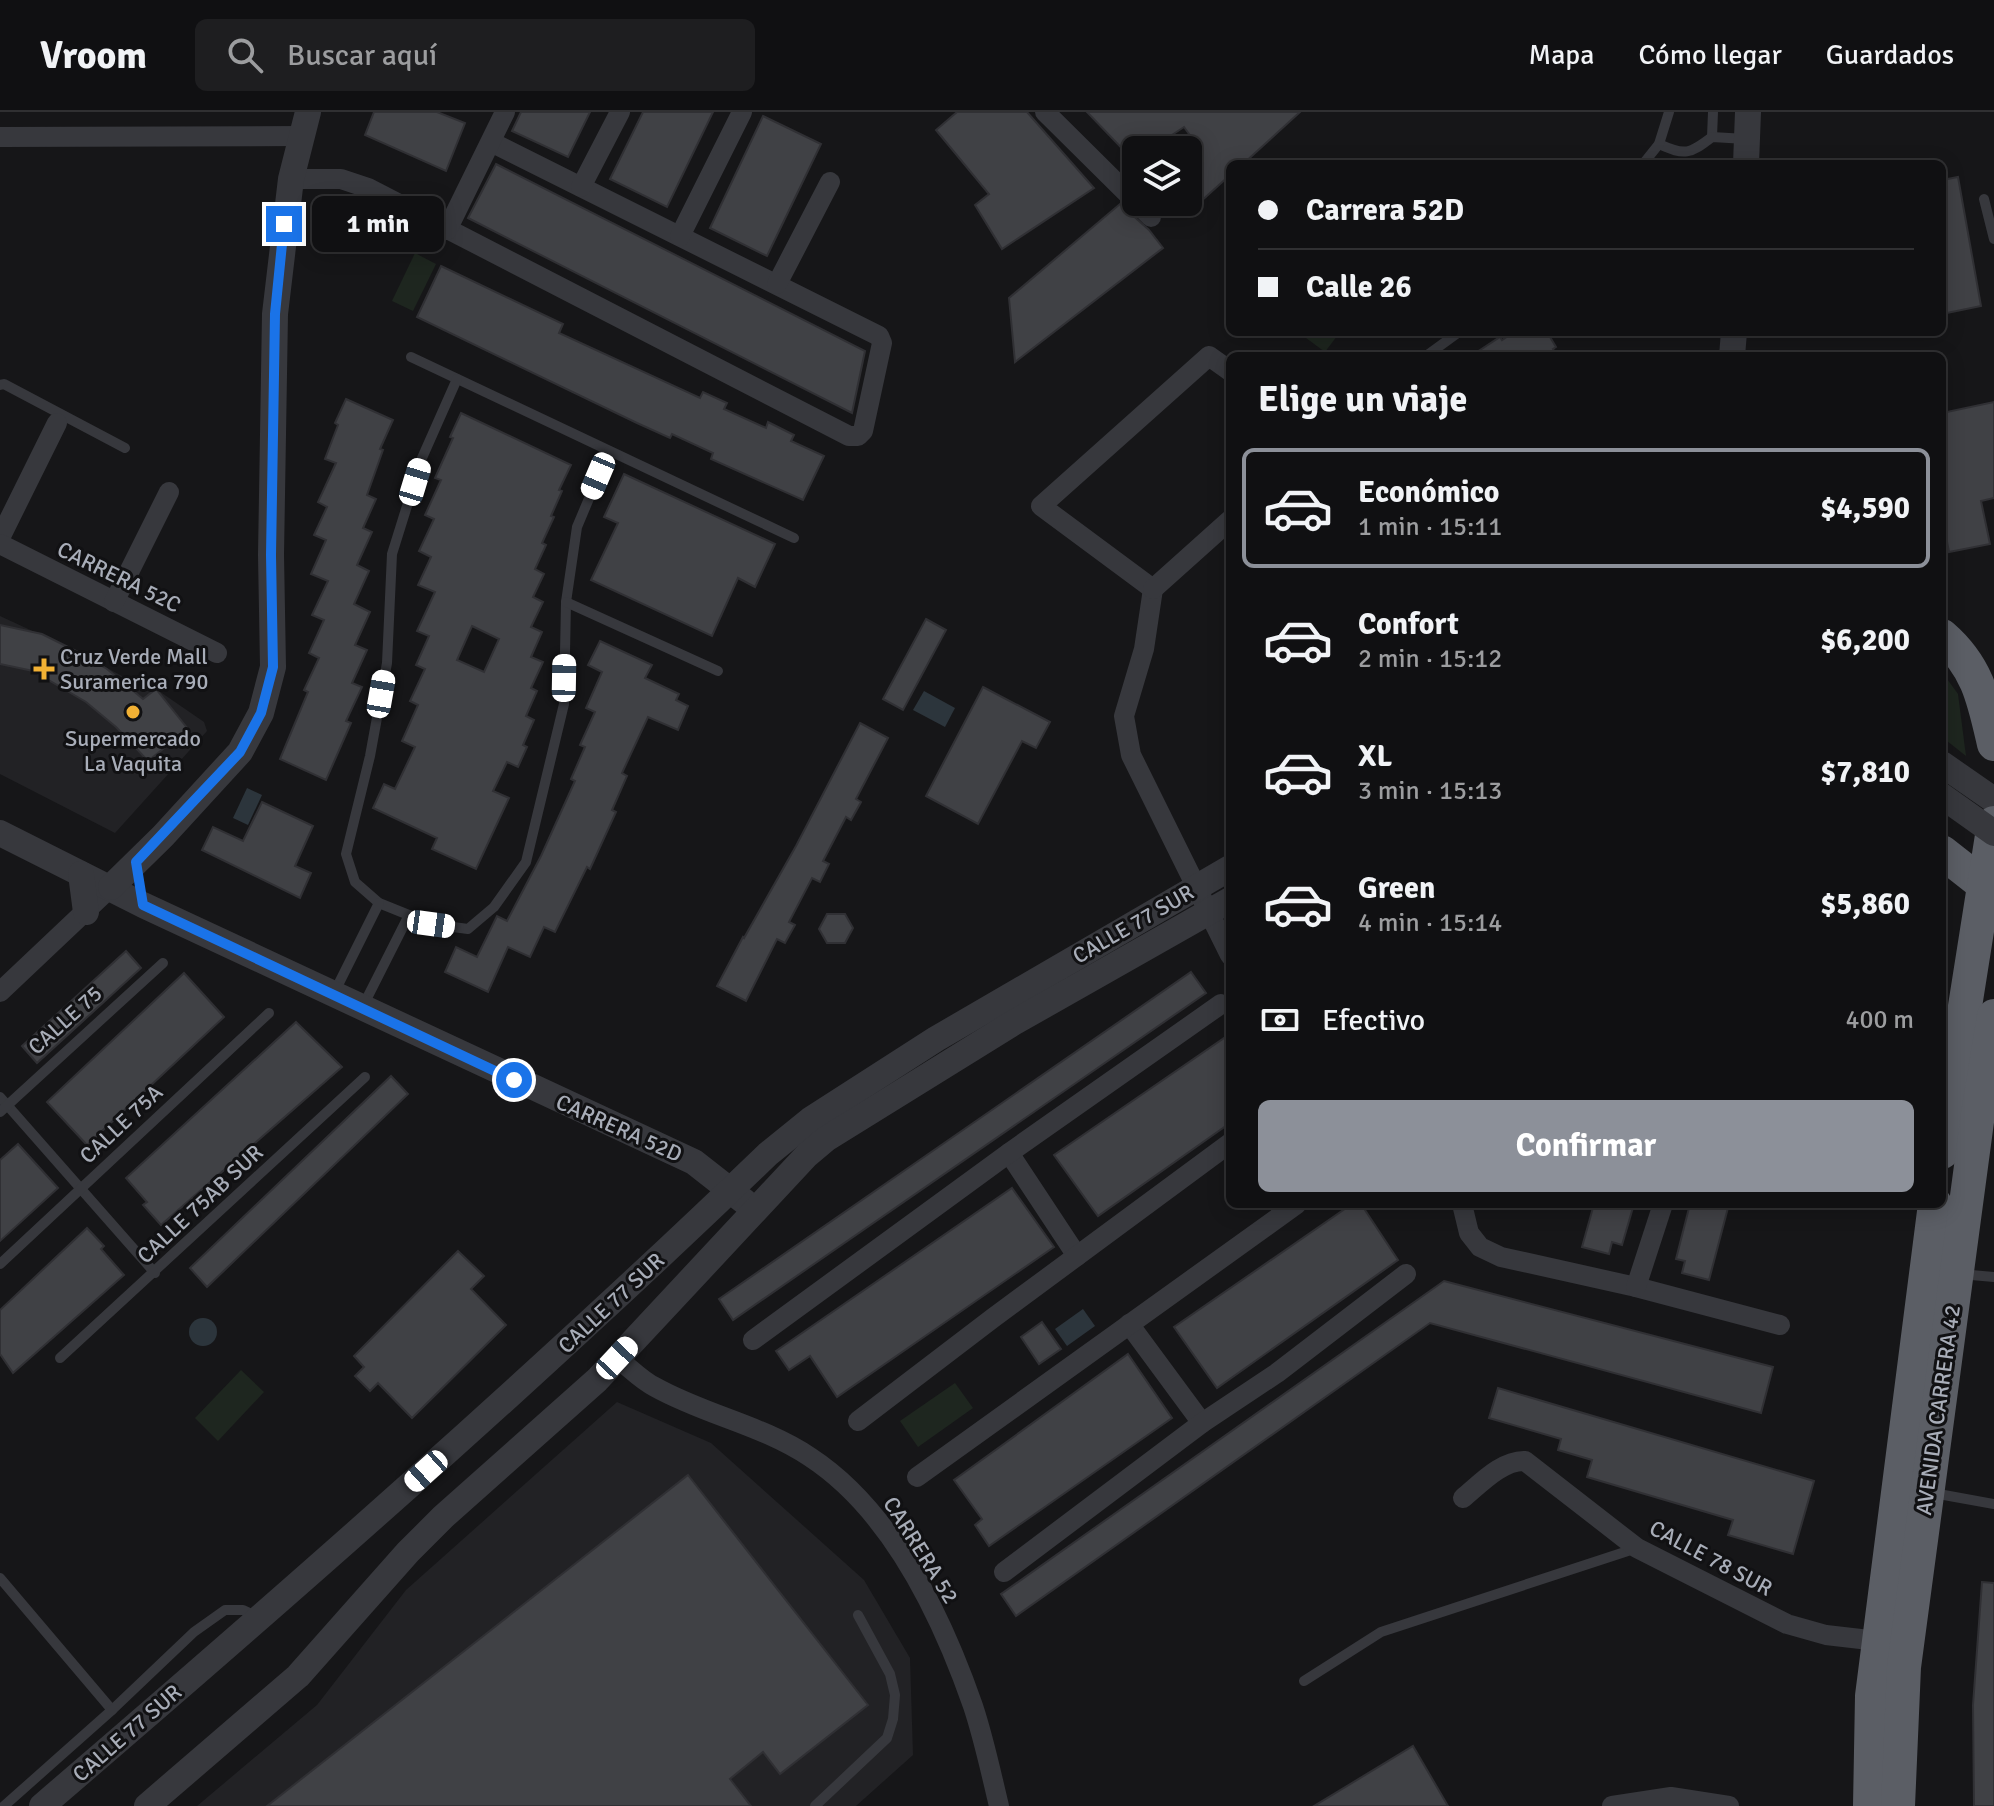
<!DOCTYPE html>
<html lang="es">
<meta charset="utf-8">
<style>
body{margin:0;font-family:Signika,sans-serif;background:#1e1e20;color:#f1f3f6;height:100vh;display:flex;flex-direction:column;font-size:30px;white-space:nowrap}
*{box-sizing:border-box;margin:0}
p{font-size:26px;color:#9c9d9f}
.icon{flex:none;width:44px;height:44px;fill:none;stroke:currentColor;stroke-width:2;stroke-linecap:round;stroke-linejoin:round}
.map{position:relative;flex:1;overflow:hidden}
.panel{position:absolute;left:1226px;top:240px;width:720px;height:856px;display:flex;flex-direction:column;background:#101012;border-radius:12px;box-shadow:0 4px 20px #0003,0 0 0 2px #303032}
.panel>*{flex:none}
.banner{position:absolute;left:1226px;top:48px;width:720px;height:176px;border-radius:12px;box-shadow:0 4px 20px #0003,0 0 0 2px #303032;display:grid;align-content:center;height:176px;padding:0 32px;background:#101012}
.tools{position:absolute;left:1122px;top:24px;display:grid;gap:16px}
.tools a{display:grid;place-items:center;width:80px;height:80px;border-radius:12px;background:#101012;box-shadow:0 4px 20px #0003,0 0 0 2px #303032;font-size:40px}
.end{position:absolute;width:36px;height:36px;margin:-18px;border:10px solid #1a73e8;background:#fff;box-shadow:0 0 0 4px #fff}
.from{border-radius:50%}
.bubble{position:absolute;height:56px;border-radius:12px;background:#101012;box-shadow:0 4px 20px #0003,0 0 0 2px #303032;font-size:26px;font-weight:800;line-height:56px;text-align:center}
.car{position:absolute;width:24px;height:48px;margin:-24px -12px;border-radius:10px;box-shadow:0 0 6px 2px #0007;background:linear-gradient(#fff 24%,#345 0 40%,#fff 0 76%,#345 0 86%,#fff 0)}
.banner b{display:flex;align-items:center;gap:28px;height:76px;font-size:30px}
.banner b+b{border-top:2px solid #303032}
.banner i{width:20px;height:20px;background:#f1f3f6}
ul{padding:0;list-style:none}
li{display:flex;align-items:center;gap:24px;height:120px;margin:0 16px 12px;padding:0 16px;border:4px solid transparent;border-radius:12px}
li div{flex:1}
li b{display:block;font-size:30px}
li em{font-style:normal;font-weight:800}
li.active{border-color:#8c9099}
li>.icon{width:72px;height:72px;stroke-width:1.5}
h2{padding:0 32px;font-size:36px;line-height:96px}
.pay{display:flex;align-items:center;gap:20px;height:88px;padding:0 32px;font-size:30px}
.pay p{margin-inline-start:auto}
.primary-button{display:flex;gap:16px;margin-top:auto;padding:16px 32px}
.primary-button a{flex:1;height:92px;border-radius:12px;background:#8c9099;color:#fff;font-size:32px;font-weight:800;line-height:92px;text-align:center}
header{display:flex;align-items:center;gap:48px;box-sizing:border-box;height:112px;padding:0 40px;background:#101012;border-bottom:2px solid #303032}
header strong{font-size:38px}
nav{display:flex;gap:44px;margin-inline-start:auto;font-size:28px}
.search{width:560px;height:72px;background:#1e1e20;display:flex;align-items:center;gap:20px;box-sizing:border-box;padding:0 28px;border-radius:12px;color:#9c9d9f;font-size:30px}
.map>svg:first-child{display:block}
</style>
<header>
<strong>Vroom</strong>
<div class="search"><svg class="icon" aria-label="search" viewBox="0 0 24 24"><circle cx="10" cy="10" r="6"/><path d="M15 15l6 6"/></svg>Buscar aquí</div>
<nav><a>Mapa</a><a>Cómo llegar</a><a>Guardados</a></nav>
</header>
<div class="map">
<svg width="1994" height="1694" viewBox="0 0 1994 1694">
<rect width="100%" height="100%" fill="#161618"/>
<g fill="#222225">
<path d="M0 504 78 540 151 580 156 577 204 610 207 619 115 721 0 662Z"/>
<path d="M617 1290 711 1331 864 1468 910 1546 913 1643 856 1694H197L317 1593 406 1478Z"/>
</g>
<g fill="#1e261f">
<path d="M415 141 436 152 413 199 392 189Z"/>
<path d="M1298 220H1340L1325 240Z"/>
<path d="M1942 560 1958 582 1966 644 1942 625Z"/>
<path d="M241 1258 264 1280 218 1329 195 1306Z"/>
<path d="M955 1271 973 1296 918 1335 900 1309Z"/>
</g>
<g fill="#2c353c">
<path d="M924 579 955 596 945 615 913 598Z"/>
<path d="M247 676 262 683 248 713 233 706Z"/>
<path d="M1083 1197 1095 1214 1067 1234 1055 1217Z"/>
<circle cx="203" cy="1220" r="14"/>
</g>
<g fill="#404145" stroke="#303034" stroke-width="2" fill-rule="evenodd">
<path d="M374 0H437L465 11 446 59 365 23Z"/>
<path d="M521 0H590L568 45 512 19Z"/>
<path d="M643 0H713L667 95 610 67Z"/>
<path d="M957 0H1027L1094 76 1002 137 975 93 989 82 936 18Z"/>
<path d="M1087 0H1300L1243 52H1230V63L1188 101V35L1194 29 1184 15 1149 38H1136V51Z"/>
<path d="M763 4 821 32 767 144 710 116Z"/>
<path d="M496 52 865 239 852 301 468 106Z"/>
<path d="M1958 65 1981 194 1942 202V68Z"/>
<path d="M1120 92 1149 118 1163 136 1015 250 1009 186Z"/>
<path d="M441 154 563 212 559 221 700 286 703 280 727 291 724 297 766 316 768 310 794 323 791 329 824 344 803 388 711 347 713 341 672 322 670 326 637 311 417 205Z"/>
<path d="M1514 220H1547L1556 235 1553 237 1557 244H1471L1500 225 1502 228Z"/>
<path d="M346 287 393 308 380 337 383 338 367 383 376 387 363 416 372 420 357 453 369 459 354 492 370 500 355 533 367 538 352 571 362 575 346 609 351 611 326 668 280 647 308 580 304 578 319 546 309 541 324 508 312 503 328 469 311 462 326 428 314 423 327 395 318 390 336 351 325 347 338 313 335 311Z"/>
<path d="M1994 290V386L1981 389 1990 432 1949 440 1942 404V301Z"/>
<path d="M461 301 571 353 559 378 562 379 551 404 554 405 542 431 546 433 535 457 544 462 533 485 543 490 531 515 542 520 531 545 543 550 531 576 537 579 526 604 534 608 523 633 527 635 518 655 507 650 493 679 509 686 476 757 432 737 437 726 373 696 384 672 395 677 415 635 402 629 418 593 410 589 425 557 416 553 429 524 417 519 435 480 418 473 431 445 419 439 434 407 425 403 441 368 435 366 453 326 450 325ZM472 514 499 527 484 560 457 548Z"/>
<path d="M624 362 775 432 755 475 738 466 712 524 591 468 618 411 604 405Z"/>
<path d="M926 507 946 518 903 598 883 587Z"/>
<path d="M0 513 42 522 78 540 107 557 143 587 156 577 188 617 148 649 116 615 86 590 33 559 0 552Z"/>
<path d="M600 529 652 553 645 566 679 582 676 588 688 594 678 618 648 605 622 661 627 664 612 698 616 700 590 757 587 755 555 820 544 815 530 845 508 835 488 880 445 860 456 835 477 845 497 804 507 809 541 744 575 669 571 667 585 635 580 633 595 600 586 596 602 560 588 553Z"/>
<path d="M983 575 1050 610 1036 636 1022 629 978 712 926 684Z"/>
<path d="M860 611 888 626 856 687 861 690 851 708 846 705 823 749 829 752 820 770 812 766 789 810 795 813 785 831 777 827 746 889 717 874 743 825 744 826 796 734Z"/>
<path d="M262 690 313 714 295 754 311 761 300 786 202 738 213 715 243 729Z"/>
<path d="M827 802H845L853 816 845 831H827L819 817Z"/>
<path d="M126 839 141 856 37 951 22 934Z"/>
<path d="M1191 860 1206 881 733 1208 719 1187Z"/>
<path d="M184 861 224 905 87 1033 47 990Z"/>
<path d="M296 910 342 955 161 1113 143 1093 147 1090 126 1066Z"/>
<path d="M1230 922V1011L1098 1104 1054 1043Z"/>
<path d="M391 964 408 982 207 1175 190 1156Z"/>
<path d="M18 1032 58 1076 0 1129V1048Z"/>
<path d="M1012 1076 1054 1135 837 1285 810 1244 789 1258 776 1239Z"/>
<path d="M1352 1092H1361L1398 1148 1217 1276 1174 1215Z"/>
<path d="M1594 1092H1634L1622 1133 1612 1130 1609 1142 1582 1135Z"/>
<path d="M1690 1092H1729L1709 1168 1682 1161 1685 1149 1676 1147Z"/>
<path d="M87 1116 104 1134 101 1137 124 1163 13 1261 0 1242V1198Z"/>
<path d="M458 1139 484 1164 471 1177 506 1213 412 1306 378 1271 370 1279 355 1264 364 1255 354 1244Z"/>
<path d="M1444 1169 1773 1255 1761 1301 1430 1211 1016 1504 1001 1482Z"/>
<path d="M1042 1210 1061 1237 1039 1252 1021 1225Z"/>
<path d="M1128 1242 1172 1306 989 1434 975 1413 982 1407 954 1368Z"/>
<path d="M1498 1276 1814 1369 1793 1442 1728 1423 1733 1408 1587 1365 1592 1348 1558 1338 1561 1327 1489 1306Z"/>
<path d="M688 1363 868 1593 780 1662 763 1640 730 1667 751 1694H267Z"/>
<path d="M1982 1470 1994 1471V1694H1974L1973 1593Z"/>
<path d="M1413 1634 1448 1694H1314Z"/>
</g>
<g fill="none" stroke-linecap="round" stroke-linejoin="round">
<g stroke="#37383d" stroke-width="10">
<path d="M1712 25 1713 0"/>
<path d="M1659 32C1685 44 1690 42 1712 25L1746 27"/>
<path d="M1643 52 1659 32 1669 0"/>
<path d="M1984 87 1994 127"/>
<path d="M1426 244 1459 220"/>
<path d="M411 245 794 426"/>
<path d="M457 267 422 346 392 442 387 551 370 644 346 742 355 770 379 791 431 812 468 817 494 795 526 750 564 592 566 490 577 415 609 339"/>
<path d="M0 273 4 272 125 336"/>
<path d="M566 490 718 559"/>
<path d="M334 881 379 791"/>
<path d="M363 894 408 805"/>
<path d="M0 985 155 1161"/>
<path d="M0 1000 163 851"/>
<path d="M0 1152 269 901"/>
<path d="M1960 1162 1994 1165"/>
<path d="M60 1246 365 965"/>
<path d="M1933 1381 1994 1392"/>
<path d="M0 1466 112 1598"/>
<path d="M1304 1569 1381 1520 1637 1436"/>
<path d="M4 1694 112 1598 194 1520 225 1498H243L258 1505"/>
<path d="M815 1694 887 1626 893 1607 895 1583 890 1562 858 1503"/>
</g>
<g stroke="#37383d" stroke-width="20">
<path d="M1045 0 1151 105"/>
<path d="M0 25 303 24"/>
<path d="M291 67H341L368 76 849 324H858L863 319 882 231 879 224 491 30"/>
<path d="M581 75 620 0"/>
<path d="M447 118 505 0"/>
<path d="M680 124 742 0"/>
<path d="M777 172 830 70"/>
<path d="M0 426 57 311"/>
<path d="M0 432 217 541"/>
<path d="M1153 477 1144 537 1124 604 1131 643 1230 843"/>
<path d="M1153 477 1041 394 1209 244 1230 259"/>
<path d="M1153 477 1230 408"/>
<path d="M114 490 169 380"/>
<path d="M0 880 111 775"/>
<path d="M1009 1041 1077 1144"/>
<path d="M1462 1092 1469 1121 1480 1135 1501 1145 1636 1175 1780 1213"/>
<path d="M1636 1175 1663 1092"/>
<path d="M1129 1212 1202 1311"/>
<path d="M753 1228 1009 1041 1221 892"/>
<path d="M617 1246C629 1255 641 1268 655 1275 705 1303 762 1313 810 1345 891 1398 942 1505 973 1594 984 1627 991 1661 999 1694"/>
<path d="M858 1309 993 1206 1230 1031"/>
<path d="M917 1365 1297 1092"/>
<path d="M1463 1386C1480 1372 1502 1348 1525 1349L1637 1436 1787 1512 1826 1523 1878 1529"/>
<path d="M1004 1460 1202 1311 1277 1261 1406 1162"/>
<path d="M1612 1694 1671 1685 1729 1694"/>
</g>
<g stroke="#37383d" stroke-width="26">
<path d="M1746 52 1748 0"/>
<path d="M1732 244 1734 220"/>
<path d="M1942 652 1994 688"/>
<path d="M0 721 143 793 694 1050 745 1090"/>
<path d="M81 762 86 800"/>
<path d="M111 775 163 724 240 640 261 601 273 555 271 443 275 202 291 67 308 0"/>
<path d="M42 1694C289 1482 533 1268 768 1042L810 1008 936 927 1230 756"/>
<path d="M147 1694 298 1564 408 1440 443 1405 597 1268 807 1043 826 1027 1013 911 1230 788"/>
</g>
<g stroke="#5b5e65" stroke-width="34">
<path d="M1942 524C1978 555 1984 588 1994 632"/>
<path d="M1942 740 1984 773"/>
<path d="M1942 1040 1994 711"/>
<path d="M1870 1694 1872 1584 1935 1092"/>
<path d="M1898 1694 1904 1555 1978 1002 1994 904"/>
</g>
<path stroke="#37383d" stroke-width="26" d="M1942 684 1994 721"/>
</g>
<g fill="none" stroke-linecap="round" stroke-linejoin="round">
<path stroke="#1a73e8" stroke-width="10" d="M284 112 275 202 271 443 273 555 261 601 240 640 136 750 143 793 514 968"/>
</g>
<g fill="#f2b134" stroke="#111113" stroke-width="3">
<path d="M40 545h8v8h8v8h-8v8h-8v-8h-8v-8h8z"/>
<circle cx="133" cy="600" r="8"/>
</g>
<g text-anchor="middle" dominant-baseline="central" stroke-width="6" stroke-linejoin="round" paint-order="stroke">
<g font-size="22" fill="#a8adb8" stroke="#111113">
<text transform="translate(119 465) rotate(26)">CARRERA 52C</text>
<text transform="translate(1133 812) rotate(-30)">CALLE 77 SUR</text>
<text transform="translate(65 908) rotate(-42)">CALLE 75</text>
<text transform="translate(121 1012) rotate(-43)">CALLE 75A</text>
<text transform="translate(619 1016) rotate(24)">CARRERA 52D</text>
<text transform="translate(200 1092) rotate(-43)">CALLE 75AB SUR</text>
<text transform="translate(611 1191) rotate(-43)">CALLE 77 SUR</text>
<text transform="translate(1938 1298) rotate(-82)">AVENIDA CARRERA 42</text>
<text transform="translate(921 1438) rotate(58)">CARRERA 52</text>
<text transform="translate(1711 1446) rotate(28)">CALLE 78 SUR</text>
<text transform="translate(127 1621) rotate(-41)">CALLE 77 SUR</text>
</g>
<g font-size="22" fill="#a8adb8" stroke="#111113" text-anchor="start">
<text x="60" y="544">Cruz Verde Mall<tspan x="60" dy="25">Suramerica 790</tspan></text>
<text x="133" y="626" text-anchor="middle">Supermercado<tspan x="133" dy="25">La Vaquita</tspan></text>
</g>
</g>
</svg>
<div class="tools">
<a><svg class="icon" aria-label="layers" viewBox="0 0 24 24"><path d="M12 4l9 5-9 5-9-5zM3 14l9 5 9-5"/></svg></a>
</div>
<i class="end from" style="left:514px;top:968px"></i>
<i class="end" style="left:284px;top:112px"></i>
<div class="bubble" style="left:312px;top:84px;width:132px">1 min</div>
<i class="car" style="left:598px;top:364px;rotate:203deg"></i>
<i class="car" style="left:415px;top:370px;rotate:17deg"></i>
<i class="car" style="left:564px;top:566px;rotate:1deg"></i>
<i class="car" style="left:381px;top:582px;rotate:10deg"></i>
<i class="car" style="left:431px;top:812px;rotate:98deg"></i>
<i class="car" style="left:617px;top:1246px;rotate:43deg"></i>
<i class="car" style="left:426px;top:1359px;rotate:228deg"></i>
<div class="banner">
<b><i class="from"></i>Carrera 52D</b>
<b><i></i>Calle 26</b>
</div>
<section class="panel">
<h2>Elige un viaje</h2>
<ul>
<li class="active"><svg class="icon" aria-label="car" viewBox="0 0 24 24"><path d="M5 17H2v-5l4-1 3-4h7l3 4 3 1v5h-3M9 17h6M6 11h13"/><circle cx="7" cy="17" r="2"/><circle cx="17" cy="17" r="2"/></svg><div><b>Económico</b><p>1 min · 15:11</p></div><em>$4,590</em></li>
<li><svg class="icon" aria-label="car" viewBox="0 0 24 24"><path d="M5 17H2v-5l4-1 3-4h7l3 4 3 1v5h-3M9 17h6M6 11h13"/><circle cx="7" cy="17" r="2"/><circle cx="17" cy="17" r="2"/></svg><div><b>Confort</b><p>2 min · 15:12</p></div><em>$6,200</em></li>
<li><svg class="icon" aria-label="car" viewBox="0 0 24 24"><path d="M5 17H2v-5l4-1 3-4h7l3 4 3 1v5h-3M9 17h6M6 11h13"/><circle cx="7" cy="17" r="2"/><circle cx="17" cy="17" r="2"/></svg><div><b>XL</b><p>3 min · 15:13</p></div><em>$7,810</em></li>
<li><svg class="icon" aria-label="car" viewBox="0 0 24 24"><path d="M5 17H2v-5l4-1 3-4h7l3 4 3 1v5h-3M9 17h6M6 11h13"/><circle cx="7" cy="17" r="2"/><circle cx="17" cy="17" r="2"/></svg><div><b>Green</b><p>4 min · 15:14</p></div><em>$5,860</em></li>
</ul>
<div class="pay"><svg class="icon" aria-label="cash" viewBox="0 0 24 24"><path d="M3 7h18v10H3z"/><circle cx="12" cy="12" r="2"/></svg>Efectivo<p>400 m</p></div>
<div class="primary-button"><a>Confirmar</a></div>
</section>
</div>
